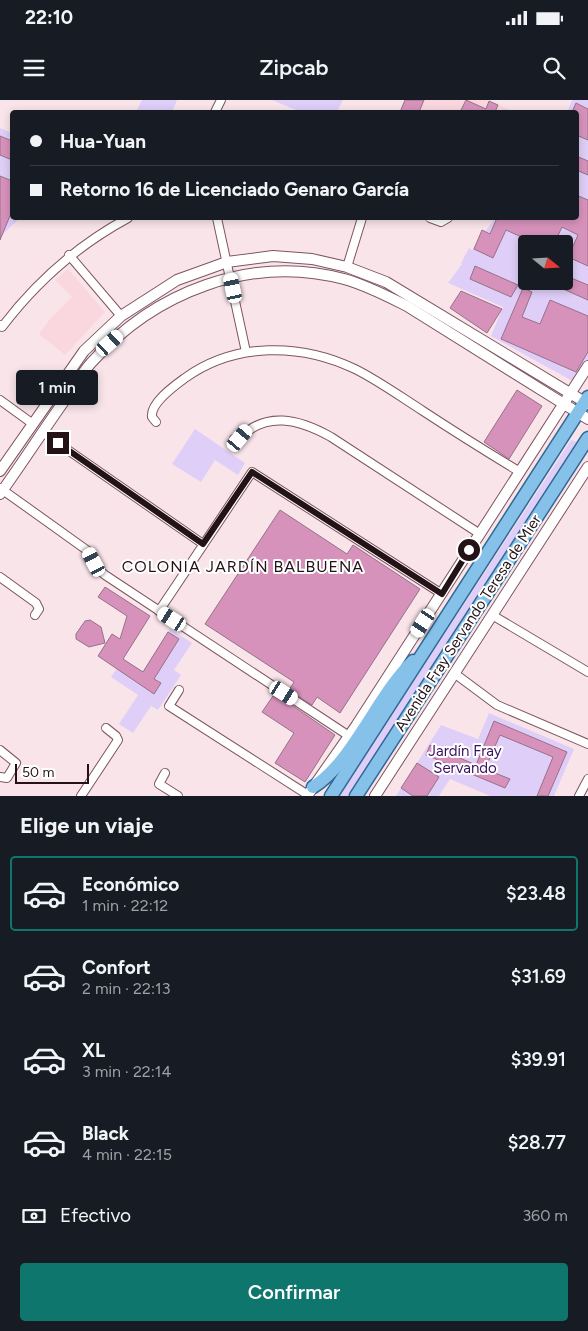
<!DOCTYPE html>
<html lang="es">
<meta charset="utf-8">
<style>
body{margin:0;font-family:Figtree,sans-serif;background:#20242c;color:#f1f3f6;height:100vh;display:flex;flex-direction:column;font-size:19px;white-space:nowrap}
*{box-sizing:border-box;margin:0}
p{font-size:16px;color:#9ea1a6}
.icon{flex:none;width:28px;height:28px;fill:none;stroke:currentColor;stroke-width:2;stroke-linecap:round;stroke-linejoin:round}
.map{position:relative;height:696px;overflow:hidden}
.details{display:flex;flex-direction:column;background:#171b24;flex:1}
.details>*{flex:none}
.banner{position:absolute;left:10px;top:10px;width:569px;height:110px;border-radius:5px;box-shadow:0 2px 8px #0003;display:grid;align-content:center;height:110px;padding:0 20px;background:#171b24}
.needle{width:32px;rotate:108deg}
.tools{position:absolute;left:518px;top:135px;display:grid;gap:10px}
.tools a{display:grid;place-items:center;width:55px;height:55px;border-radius:5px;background:#171b24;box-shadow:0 2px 8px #0003;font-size:25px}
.scale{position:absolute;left:15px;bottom:12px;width:74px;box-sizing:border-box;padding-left:5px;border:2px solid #231317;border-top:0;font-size:14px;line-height:18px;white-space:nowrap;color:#231317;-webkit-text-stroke:4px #fff;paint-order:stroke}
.end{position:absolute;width:22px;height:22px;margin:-11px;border:6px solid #231317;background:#fff;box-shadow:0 0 0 2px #fff}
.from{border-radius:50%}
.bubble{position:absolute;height:35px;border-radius:5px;background:#171b24;box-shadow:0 2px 8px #0003;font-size:16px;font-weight:600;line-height:35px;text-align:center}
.car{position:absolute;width:15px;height:30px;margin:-15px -8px;border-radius:6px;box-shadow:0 0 4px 1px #0007;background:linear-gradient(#fff 24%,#345 0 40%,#fff 0 76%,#345 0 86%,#fff 0)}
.banner b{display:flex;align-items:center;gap:18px;height:48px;font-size:19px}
.banner b+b{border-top:1px solid #363941}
.banner i{width:12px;height:12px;background:#f1f3f6}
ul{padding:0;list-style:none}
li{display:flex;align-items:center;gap:15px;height:75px;margin:0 10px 8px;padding:0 10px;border:2px solid transparent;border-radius:5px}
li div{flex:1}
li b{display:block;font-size:19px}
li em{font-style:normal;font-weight:600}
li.current{border-color:#0f766e}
li>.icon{width:45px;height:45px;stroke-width:1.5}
h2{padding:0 20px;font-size:22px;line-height:60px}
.pay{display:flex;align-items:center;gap:12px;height:55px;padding:0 20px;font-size:19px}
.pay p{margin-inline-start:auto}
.cta{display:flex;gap:10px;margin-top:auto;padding:10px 20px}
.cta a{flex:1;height:58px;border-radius:5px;background:#0f766e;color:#fff;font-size:20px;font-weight:600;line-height:58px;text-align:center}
.status{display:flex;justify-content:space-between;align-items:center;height:35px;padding:0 25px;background:#171b24;direction:ltr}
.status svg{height:14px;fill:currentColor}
header{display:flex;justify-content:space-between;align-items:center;height:65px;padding:0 20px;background:#171b24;font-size:22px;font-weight:600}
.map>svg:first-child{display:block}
</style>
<div class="status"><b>22:10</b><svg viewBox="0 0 49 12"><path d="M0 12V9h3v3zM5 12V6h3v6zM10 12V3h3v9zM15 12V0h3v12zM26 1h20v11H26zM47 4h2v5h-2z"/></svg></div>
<header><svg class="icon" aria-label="menu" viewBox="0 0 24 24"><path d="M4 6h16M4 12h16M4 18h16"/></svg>Zipcab<svg class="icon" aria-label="search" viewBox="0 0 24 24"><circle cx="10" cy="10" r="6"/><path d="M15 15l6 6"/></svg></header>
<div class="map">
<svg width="588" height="696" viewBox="0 0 588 696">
<rect width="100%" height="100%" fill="#f9e5e9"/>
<g fill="#fad7df">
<path d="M405 0H487L515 12H400Z"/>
<path d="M68 169 105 212 65 255 39 234 50 219 72 197 55 180Z"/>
</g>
<g fill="#dfcff8" fill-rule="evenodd">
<path d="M142 0H177L172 12H136Z"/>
<path d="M272 0H343L337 12H301Z"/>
<path d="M572 0H588V261L576 283 491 236 503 207 448 183 462 164 461 163 469 148 472 150 495 118H576V12H567ZM526 144H564V181H526Z"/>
<path d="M0 28 12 33V118H20L0 137Z"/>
<path d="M195 329 245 363 238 375 215 360 201 382 172 364Z"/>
<path d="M571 340 578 342 350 696H339Z"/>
<path d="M170 529 192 543 174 570 181 575 158 610 151 606 133 633 119 624 138 595 111 577 123 559 143 571Z"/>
<path d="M489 613 574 649 554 696H490L450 679 439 696H396L441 625 478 639Z"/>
</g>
<g fill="#d792bc" stroke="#967187">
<path d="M405 0H424L419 12H400Z"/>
<path d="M466 0 486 9 489 1 498 5 495 12H460Z"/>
<path d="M576 3 588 9V40L576 35V12H572Z"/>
<path d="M0 36 12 41V60L0 55Z"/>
<path d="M576 56 588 61V75L576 70Z"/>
<path d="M0 76 12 81V111L0 140Z"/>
<path d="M576 95 588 100V166L568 157 578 135 562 127 554 144H537L506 130 493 158 474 149 482 130 490 134 497 118H576Z"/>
<path d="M475 166 518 185 511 197 470 179Z"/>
<path d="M564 175 588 185V200L545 181H564Z"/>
<path d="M523 188 532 192 522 217 540 224 550 200 588 216V252L576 272 501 239Z"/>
<path d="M461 191 502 209 487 233 450 208Z"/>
<path d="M517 290 542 306 509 359 484 342Z"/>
<path d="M280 410 347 454 353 445 420 489 340 613 317 597 312 605 289 590 294 582 205 524Z"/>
<path d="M105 487 150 516 123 559 143 572 168 532 179 539 154 579 161 583 154 594 98 556 112 534 120 539 127 516 98 497Z"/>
<path d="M90 520 101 527 105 543 89 547 76 539V534L85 521Z"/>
<path d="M273 596 282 601 283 599 335 635 305 682 275 663 294 633 262 612Z"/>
<path d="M494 621 567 652 548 696H537L553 657 500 635 485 669 510 679 505 688 426 655 430 645 476 665Z"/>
<path d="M417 663 439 677 427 696H413L401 688Z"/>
</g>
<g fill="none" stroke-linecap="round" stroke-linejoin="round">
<defs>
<g id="minor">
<path d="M215 12 221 0"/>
<path d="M217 118 246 252"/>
<path d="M430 118 441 122 448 118"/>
<path d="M69 155 121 216"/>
<path d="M347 167 362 118"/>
<path d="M0 225 2 227C37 181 78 145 128 118"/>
<path d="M0 300 33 324"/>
<path d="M156 322 152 317C150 303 174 286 185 278 235 242 301 243 355 269 379 281 401 297 423 311 455 332 487 352 520 372"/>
<path d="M42 332 203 444"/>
<path d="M234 339 238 340C265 310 299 319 331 337L480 434"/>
<path d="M0 388 88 451 98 469 105 475 349 636"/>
<path d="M0 477 36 503 39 509 35 515"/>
<path d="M159 511 252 372 442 494"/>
<path d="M492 515 588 572"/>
<path d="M454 573 497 605 588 644"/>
<path d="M179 590 169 606 308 695"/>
<path d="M0 650 16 663 7 678 0 677"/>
<path d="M165 673 159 684 178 696"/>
<path d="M81 696 118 640 116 636 106 628"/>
<path d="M579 696 588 679"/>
</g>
<g id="tertiary">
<path d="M0 371 84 251 121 216 177 180 227 162 273 156 312 159 347 167 386 182 588 304"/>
<path d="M0 394C23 362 44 329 67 297 75 286 82 273 91 263 154 192 251 154 344 179 366 185 387 196 407 206L588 319"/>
<path d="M307 696 356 626 588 266"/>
<path d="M375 696 588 367"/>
</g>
<g id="primary">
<path d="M313 687C352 663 377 596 413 561"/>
<path d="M331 696 588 297"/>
<path d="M356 696 588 338"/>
</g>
</defs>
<use href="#minor" stroke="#7e555f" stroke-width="10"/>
<use href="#tertiary" stroke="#7e555f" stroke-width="12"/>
<use href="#primary" stroke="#2f6996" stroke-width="15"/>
<use href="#minor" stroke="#fff" stroke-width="8"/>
<use href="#tertiary" stroke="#fff" stroke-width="10"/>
<use href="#primary" stroke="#86c1e9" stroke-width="12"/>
</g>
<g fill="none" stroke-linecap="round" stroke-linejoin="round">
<path stroke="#231317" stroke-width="6" d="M58 343 203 444 252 372 442 494 469 450"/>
</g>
<g text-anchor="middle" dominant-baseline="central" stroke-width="4" stroke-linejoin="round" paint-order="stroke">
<g font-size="15" fill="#231317" stroke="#fff">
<text transform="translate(468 523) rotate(-57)">Avenida Fray Servando Teresa de Mier</text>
</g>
<g font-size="15" fill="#3a115f" stroke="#fff">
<text x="465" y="651">Jardín Fray<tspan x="465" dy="17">Servando</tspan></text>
</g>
<g font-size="16" letter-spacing="1" fill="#231317" stroke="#fff">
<text x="243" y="466">COLONIA JARDÍN BALBUENA</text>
</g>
</g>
</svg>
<div class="tools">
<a><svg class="needle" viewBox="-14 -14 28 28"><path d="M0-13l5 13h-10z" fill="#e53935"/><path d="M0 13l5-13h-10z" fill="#9ea1a6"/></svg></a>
</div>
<div class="scale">50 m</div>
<i class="end from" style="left:469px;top:450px"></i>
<i class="end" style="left:58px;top:343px"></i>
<div class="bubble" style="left:16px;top:270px;width:82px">1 min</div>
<i class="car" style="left:233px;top:188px;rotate:348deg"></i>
<i class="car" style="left:110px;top:243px;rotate:48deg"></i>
<i class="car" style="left:240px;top:338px;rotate:40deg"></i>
<i class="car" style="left:94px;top:462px;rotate:332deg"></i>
<i class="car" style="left:172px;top:519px;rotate:303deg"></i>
<i class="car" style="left:423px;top:523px;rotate:213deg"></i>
<i class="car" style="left:284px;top:593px;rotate:123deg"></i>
<div class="banner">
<b><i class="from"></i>Hua-Yuan</b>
<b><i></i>Retorno 16 de Licenciado Genaro García</b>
</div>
</div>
<section class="details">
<h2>Elige un viaje</h2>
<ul>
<li class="current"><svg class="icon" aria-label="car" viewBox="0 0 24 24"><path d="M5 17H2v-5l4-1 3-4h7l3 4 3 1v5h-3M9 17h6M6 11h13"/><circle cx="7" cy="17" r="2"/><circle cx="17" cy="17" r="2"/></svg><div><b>Económico</b><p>1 min · 22:12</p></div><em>$23.48</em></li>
<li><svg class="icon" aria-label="car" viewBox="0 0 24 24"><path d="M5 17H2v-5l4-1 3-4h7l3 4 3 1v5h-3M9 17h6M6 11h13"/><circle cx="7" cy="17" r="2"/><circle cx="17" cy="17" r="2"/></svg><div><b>Confort</b><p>2 min · 22:13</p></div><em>$31.69</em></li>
<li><svg class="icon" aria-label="car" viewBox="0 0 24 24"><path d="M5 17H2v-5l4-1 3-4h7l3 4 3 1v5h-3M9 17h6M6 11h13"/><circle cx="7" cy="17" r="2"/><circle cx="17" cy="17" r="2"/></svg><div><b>XL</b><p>3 min · 22:14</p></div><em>$39.91</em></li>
<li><svg class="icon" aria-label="car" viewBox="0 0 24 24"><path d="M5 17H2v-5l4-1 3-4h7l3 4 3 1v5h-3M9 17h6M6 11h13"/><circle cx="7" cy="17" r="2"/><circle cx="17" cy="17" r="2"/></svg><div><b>Black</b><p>4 min · 22:15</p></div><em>$28.77</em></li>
</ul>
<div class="pay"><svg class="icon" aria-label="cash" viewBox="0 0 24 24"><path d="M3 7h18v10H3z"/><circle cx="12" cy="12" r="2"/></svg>Efectivo<p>360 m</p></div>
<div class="cta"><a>Confirmar</a></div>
</section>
